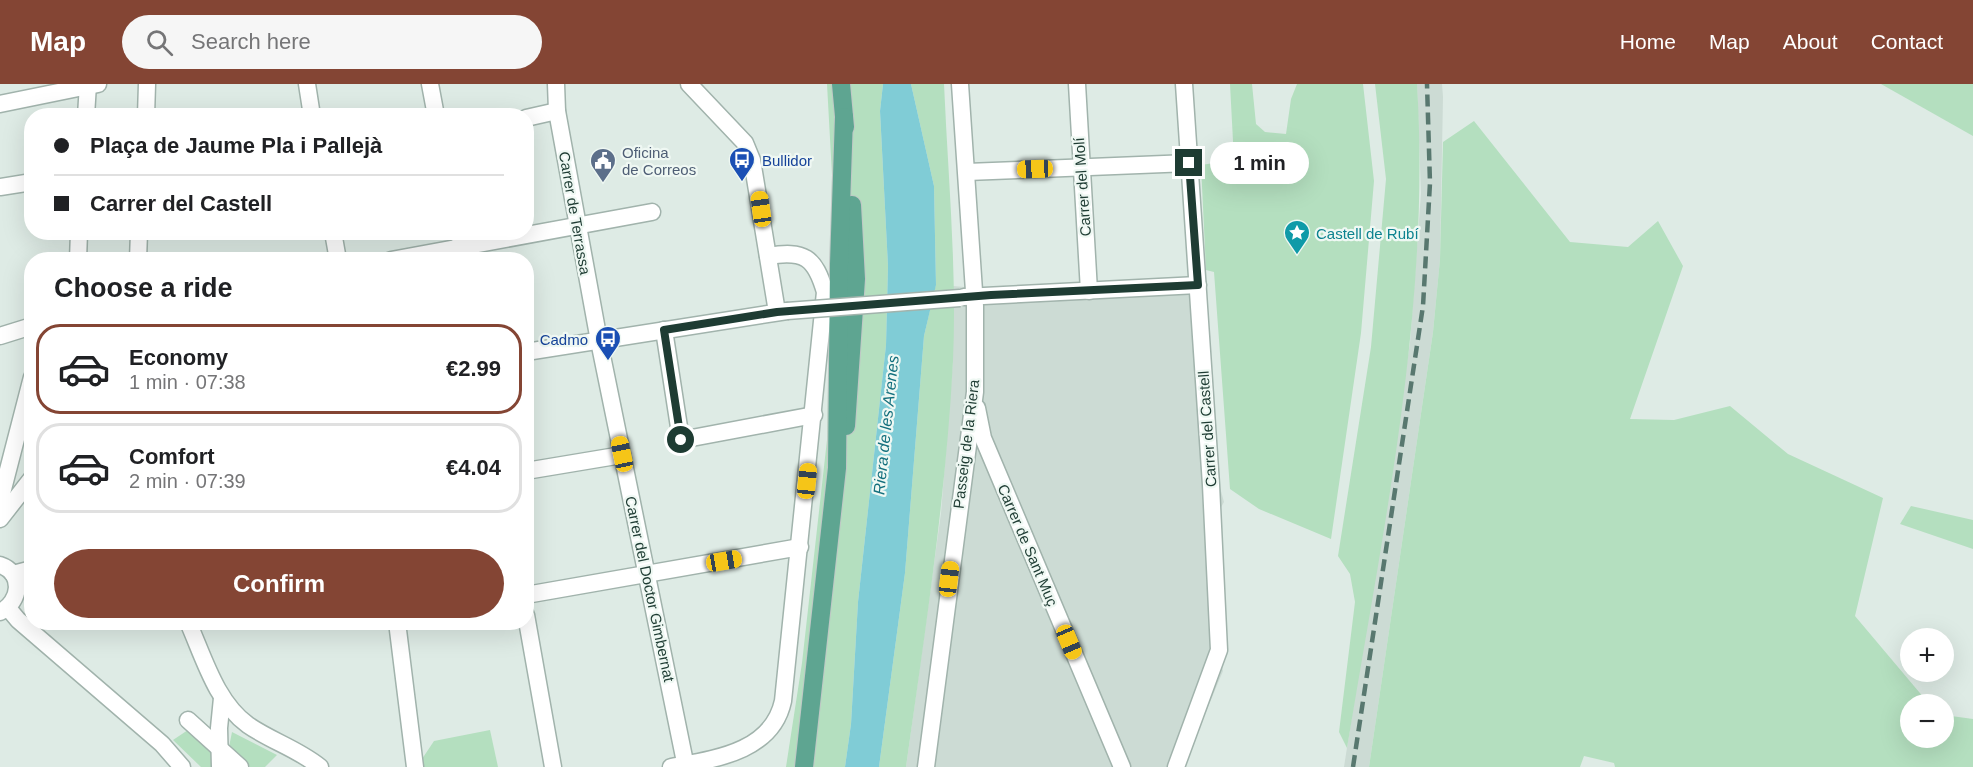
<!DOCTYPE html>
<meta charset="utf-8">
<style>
body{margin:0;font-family:Arial,sans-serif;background:#f6f6f6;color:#202124;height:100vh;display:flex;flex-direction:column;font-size:22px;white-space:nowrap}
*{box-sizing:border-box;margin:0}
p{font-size:20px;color:#757577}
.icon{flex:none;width:33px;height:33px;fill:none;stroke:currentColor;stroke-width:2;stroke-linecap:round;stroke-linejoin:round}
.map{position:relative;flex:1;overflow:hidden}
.details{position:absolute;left:24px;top:168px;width:510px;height:378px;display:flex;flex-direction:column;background:#fff;border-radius:24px;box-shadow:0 6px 24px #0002}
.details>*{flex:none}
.hud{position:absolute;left:24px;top:24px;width:510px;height:132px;border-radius:24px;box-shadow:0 6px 24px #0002;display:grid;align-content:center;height:132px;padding:0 30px;background:#fff}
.fabs{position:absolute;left:1900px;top:544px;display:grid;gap:12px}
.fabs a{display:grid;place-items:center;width:54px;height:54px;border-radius:50%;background:#fff;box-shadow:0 6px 24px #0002;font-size:30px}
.end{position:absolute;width:27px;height:27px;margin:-14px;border:8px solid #1e3c33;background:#fff;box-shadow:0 0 0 3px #fff}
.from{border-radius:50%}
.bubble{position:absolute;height:42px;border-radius:21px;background:#fff;box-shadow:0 6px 24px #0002;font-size:20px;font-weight:600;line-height:42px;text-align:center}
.car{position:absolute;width:18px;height:36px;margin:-18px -9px;border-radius:8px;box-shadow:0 0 4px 2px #0007;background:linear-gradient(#f5c518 24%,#345 0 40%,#f5c518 0 76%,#345 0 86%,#f5c518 0)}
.hud b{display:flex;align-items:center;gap:21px;height:57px;font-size:22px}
.hud b+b{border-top:2px solid #e0e0e0}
.hud i{width:15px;height:15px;background:#202124}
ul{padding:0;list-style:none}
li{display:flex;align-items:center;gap:18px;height:90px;margin:0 12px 9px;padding:0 18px;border:3px solid #e0e0e0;border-radius:24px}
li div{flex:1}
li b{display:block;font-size:22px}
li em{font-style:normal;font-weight:600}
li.on{border-color:#844534}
li>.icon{width:54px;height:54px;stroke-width:1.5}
h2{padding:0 30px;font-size:27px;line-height:72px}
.action{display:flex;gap:12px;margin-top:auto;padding:12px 30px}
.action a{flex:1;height:69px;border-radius:36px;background:#844534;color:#fff;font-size:24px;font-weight:600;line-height:69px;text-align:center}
header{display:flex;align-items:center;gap:36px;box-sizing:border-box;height:84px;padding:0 30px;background:#844534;color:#fff}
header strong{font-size:28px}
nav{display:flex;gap:33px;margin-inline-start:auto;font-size:21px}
.search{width:420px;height:54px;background:#f6f6f6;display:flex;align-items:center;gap:15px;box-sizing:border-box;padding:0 21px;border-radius:33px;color:#757577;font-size:22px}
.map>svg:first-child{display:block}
</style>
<header>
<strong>Map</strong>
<div class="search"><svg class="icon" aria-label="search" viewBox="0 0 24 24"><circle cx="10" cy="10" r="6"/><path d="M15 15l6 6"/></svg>Search here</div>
<nav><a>Home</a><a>Map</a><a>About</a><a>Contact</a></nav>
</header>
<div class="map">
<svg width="1973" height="683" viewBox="0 0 1973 683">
<rect width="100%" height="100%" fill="#deebe5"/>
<g fill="#ccdbd4">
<path d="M1417 0H1442L1443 13 1440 175 1433 248 1369 683H1344L1410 259 1421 109Z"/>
<path d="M1192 194 1218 396 1224 418 1220 425 1217 563 1223 587 1183 683H906L941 429 953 276V202L997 206Z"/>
</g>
<g fill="#b4dfbf">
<path d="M827 0H883L880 27 888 182 886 261 858 518 851 640 845 683H786L802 579 827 356 832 91Z"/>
<path d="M911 0H944C948 92 957 185 953 277 946 413 925 548 906 683H879L905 489 924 252 936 200 934 102Z"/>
<path d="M1230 0H1252L1256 40 1265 48 1286 50 1291 15 1297 0H1363L1374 97 1361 249 1331 455 1259 425 1230 405 1214 188 1206 186 1201 81 1234 76Z"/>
<path d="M1375 0H1417C1431 223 1383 445 1347 664L1339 648 1355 518 1350 490 1338 472 1371 263 1386 95Z"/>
<path d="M1881 0H1973V52Z"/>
<path d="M1474 37 1570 158 1628 163 1658 137 1683 182 1630 335 1674 336 1730 322 1788 370 1883 414 1855 532 1930 621H1911V654H1944V631L1973 635V683H1615L1614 679 1584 672 1580 683H1369L1433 248 1440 175 1443 58Z"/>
<path d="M1911 422 1973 436V465L1900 440Z"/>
<path d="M188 646 214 671 213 683H201L173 656Z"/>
<path d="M490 646 498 683H421L420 678 434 657Z"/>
<path d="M232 648 277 671 265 683H250L229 663Z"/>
</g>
<path fill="#80ccd6" d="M883 0H911L934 102 936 201 924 252 905 489 879 683H845L851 640 858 518 886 261 888 182 880 27Z"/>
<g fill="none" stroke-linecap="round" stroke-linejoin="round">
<defs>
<g id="minor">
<path d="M307 0 312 32"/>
<path d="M430 0 436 32"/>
<path d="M556 0 557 27 599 257 686 683"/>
<path d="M689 0 745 59 752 76 777 228"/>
<path d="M1077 0 1089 207"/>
<path d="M0 20 98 0"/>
<path d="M86 32 88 0"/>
<path d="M146 32 147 0"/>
<path d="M526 34 557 27"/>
<path d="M967 88 1189 79"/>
<path d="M0 103 32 98"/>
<path d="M333 148 338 176"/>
<path d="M459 148 464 176"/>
<path d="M78 176 79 148"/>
<path d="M138 176 139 148"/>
<path d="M391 176 652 128"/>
<path d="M964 213 1198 201"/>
<path d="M664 246 681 356 814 331"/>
<path d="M0 252 32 242"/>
<path d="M526 268 787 227"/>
<path d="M977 324 983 354 1122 683"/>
<path d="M526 387 622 371"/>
<path d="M0 417 32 293"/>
<path d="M0 435 32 394"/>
<path d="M0 481C24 489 21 518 0 528"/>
<path d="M13 490 32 485"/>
<path d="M526 511 800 463"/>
<path d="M8 524 18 536 162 660 182 683"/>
<path d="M526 531 553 683"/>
<path d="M188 538C204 574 216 618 248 641 271 657 298 665 320 683"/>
<path d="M397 538 415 683"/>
<path d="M188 636 240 683"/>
<path d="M220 683 219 644 222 614"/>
<path d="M671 683C715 675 772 668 783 617L825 208C815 173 804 166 768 172"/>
<path d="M926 683 975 308V222L960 0"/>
<path d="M1176 683 1219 566 1211 401 1184 0"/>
</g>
<g id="major">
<path d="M841 0 845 43"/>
<path d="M846 342 856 195 852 121"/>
<path d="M804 683 837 384 839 180 844 33"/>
</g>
</defs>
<use href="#minor" stroke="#a1b3ac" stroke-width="19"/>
<use href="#major" stroke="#c0c8c6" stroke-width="20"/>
<use href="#minor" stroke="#fff" stroke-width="16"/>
<use href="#major" stroke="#5ea591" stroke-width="18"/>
<path stroke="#58786f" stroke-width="4.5" stroke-dasharray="12 6" stroke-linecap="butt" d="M1353 683 1423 222 1430 99 1427 0"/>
<defs>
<path id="minor-bridge" d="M787 227 960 214"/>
</defs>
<use href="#minor-bridge" stroke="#a1b3ac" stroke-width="19" stroke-linecap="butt"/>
<use href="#minor-bridge" stroke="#fff" stroke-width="16"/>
</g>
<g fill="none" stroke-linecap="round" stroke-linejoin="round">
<path stroke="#1e3c33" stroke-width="8" d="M681 356 664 246 777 228 991 211 1198 201 1189 79"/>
</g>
<defs>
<symbol id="bus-pin" viewBox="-11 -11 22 30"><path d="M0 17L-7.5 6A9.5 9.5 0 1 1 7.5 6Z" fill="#1a4fb4" stroke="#eff8f3"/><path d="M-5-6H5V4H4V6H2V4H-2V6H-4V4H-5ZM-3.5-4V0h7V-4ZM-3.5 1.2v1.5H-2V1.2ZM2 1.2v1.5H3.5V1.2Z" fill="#fff"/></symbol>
<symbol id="civic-pin" viewBox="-11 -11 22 30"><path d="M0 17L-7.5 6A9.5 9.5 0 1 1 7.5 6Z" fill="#5c6f8a" stroke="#eff8f3"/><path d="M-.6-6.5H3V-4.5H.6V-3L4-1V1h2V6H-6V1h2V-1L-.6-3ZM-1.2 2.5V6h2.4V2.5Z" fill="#fff"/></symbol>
<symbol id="sight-pin" viewBox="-11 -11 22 30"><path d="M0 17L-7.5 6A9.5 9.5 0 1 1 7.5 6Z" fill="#0f9aa8" stroke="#eff8f3"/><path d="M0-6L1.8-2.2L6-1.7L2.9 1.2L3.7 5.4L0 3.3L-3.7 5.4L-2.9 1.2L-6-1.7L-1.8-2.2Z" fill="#fff"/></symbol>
</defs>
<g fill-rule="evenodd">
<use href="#bus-pin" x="727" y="61" width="30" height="40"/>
<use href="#civic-pin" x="588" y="62" width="30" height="40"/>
<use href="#sight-pin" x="1282" y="134" width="30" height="40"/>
<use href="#bus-pin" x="593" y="240" width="30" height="40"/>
</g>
<g text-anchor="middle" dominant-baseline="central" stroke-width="4.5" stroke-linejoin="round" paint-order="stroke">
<g font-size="15" fill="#4e5e75" stroke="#eff8f3" text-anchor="start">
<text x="622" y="68">Oficina<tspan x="622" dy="17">de Correos</tspan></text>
</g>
<g font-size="15" fill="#164399" stroke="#eff8f3" text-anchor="start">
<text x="762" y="76">Bullidor</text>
<text x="588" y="255" text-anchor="end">Cadmo</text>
</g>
<g font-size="15" fill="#1e3c33" stroke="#eff8f3">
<text transform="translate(1082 103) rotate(-94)">Carrer del Molí</text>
<text transform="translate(575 129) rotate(80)">Carrer de Terrassa</text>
<text transform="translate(1207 345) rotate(-94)">Carrer del Castell</text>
<text transform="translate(966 360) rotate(-83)">Passeig de la Riera</text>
<text transform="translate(1028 461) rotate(67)">Carrer de Sant Muç</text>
<text transform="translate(650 505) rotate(78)">Carrer del Doctor Gimbernat</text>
</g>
<g font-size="15" fill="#0d838f" stroke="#eff8f3" text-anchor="start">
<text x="1316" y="149">Castell de Rubí</text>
</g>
<g font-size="16" font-style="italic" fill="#136f7d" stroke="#eff8f3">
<text transform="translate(886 341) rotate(-84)">Riera de les Arenes</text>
</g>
</g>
</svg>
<div class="fabs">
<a>+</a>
<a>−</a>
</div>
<i class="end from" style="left:681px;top:356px"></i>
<i class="end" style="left:1189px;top:79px"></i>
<div class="bubble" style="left:1210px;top:58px;width:99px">1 min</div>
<i class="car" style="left:1035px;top:85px;rotate:268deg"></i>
<i class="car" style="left:761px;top:125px;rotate:352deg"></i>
<i class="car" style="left:622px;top:370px;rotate:348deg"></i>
<i class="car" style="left:807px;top:397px;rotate:6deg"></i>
<i class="car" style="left:724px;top:477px;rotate:80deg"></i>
<i class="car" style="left:949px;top:495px;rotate:7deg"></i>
<i class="car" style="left:1069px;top:558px;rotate:157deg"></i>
<div class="hud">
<b><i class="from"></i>Plaça de Jaume Pla i Pallejà</b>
<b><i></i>Carrer del Castell</b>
</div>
<section class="details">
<h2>Choose a ride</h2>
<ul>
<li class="on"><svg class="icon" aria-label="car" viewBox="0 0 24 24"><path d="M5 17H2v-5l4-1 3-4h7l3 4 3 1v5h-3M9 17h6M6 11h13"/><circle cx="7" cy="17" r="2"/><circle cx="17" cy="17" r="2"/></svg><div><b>Economy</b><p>1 min · 07:38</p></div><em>€2.99</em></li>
<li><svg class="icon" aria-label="car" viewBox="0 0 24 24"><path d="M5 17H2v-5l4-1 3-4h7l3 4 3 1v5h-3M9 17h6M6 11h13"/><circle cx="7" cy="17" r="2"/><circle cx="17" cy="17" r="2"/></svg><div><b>Comfort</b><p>2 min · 07:39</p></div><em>€4.04</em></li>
</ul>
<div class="action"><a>Confirm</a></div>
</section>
</div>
